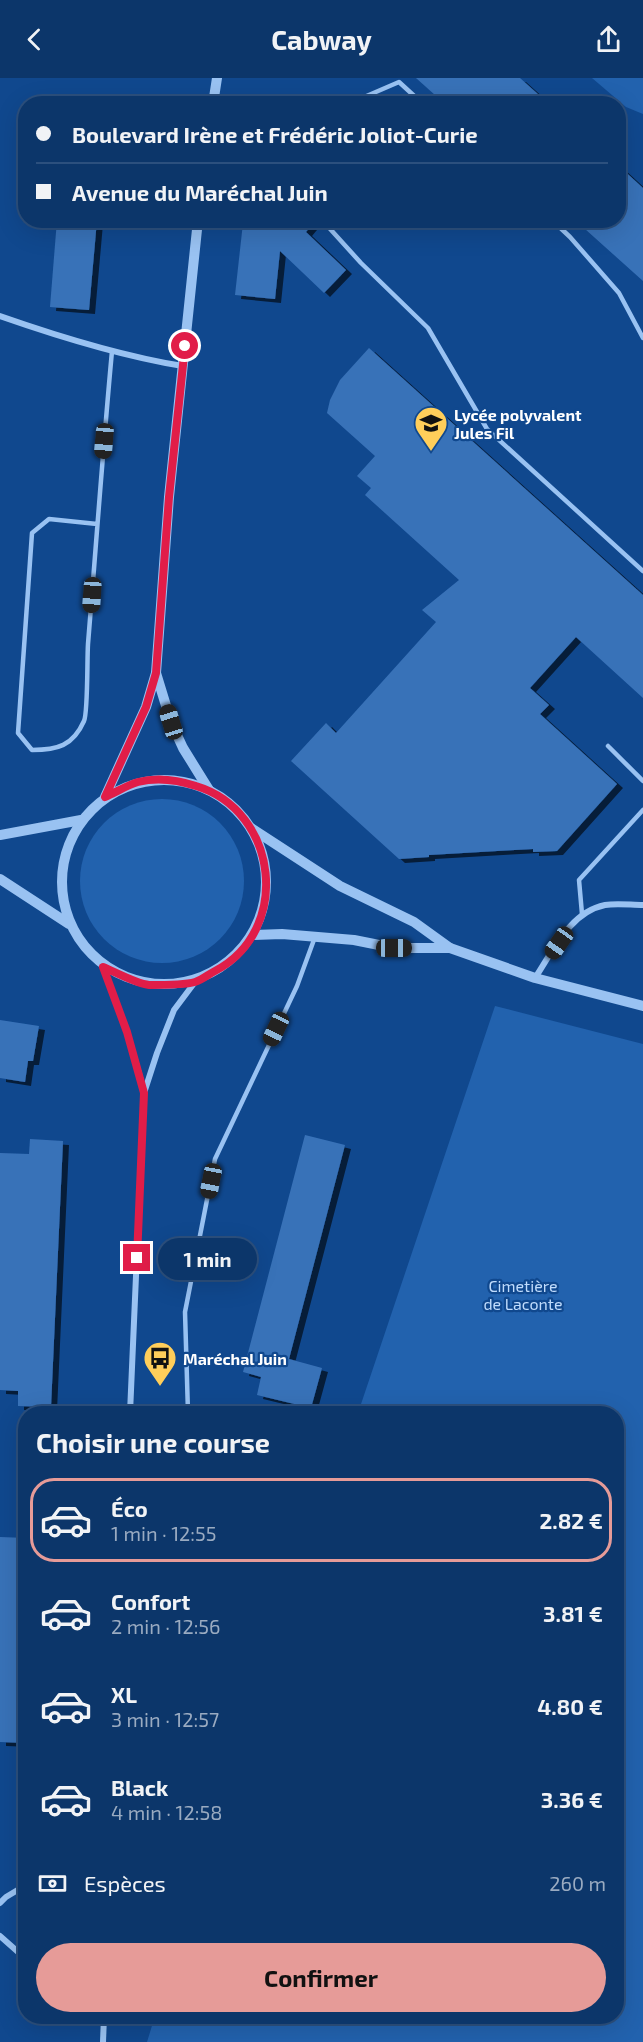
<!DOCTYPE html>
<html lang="fr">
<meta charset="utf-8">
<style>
body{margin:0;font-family:"Exo 2",sans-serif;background:#153e70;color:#f1f3f6;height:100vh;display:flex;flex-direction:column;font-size:22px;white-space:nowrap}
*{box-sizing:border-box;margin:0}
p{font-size:20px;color:#9aabc1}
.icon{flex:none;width:33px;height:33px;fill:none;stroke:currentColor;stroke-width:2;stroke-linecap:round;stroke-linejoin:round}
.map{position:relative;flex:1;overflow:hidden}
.panel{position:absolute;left:18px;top:1328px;width:606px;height:618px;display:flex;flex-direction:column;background:#0c366a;border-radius:24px;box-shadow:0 6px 24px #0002,0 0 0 2px #2c507e}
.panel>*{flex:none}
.banner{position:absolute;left:18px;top:18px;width:608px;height:132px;border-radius:24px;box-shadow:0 6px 24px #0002,0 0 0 2px #2c507e;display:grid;align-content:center;height:132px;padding:0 18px;background:#0c366a}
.end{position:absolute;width:27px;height:27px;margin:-14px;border:8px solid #e11d48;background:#fff;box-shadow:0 0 0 3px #fff}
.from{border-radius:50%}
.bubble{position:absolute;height:42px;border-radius:21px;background:#0c366a;box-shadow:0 6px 24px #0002,0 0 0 2px #2c507e;font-size:20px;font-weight:700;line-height:42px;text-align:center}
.car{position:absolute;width:18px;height:36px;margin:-18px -9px;border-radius:8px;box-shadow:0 0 4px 2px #0007;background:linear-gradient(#222 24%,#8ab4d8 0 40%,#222 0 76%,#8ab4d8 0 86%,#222 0)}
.banner b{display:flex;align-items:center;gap:21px;height:57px;font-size:22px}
.banner b+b{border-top:2px solid #2c507e}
.banner i{width:15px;height:15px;background:#f1f3f6}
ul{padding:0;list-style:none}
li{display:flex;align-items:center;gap:18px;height:84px;margin:0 12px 9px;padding:0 6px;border:3px solid transparent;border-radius:24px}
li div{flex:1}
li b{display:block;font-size:22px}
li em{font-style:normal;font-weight:700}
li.active{border-color:#e69b98}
li>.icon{width:54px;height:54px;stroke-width:1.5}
h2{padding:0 18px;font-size:27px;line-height:72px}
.pay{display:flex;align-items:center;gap:15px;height:66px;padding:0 18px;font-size:22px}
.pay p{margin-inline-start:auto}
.button{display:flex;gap:12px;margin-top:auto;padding:12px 18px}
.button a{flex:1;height:69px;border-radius:36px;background:#e69b98;color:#111;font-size:24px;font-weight:700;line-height:69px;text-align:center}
header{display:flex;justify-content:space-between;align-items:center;height:78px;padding:0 18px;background:#0c366a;font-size:27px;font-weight:700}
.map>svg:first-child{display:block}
</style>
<header><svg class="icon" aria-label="back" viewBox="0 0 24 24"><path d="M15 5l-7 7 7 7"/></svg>Cabway<svg class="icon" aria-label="share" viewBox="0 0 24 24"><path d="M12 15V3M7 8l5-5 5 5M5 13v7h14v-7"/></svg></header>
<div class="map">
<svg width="643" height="1964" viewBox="0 0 643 1964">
<defs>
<filter id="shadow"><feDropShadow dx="6" dy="4" stdDeviation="0" flood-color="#0009"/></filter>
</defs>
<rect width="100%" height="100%" fill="#10488e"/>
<g fill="#2262ae">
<path d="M592 0H643V36L626 29Z"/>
<circle cx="162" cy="803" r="82"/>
<path d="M495 928 643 966V1964H147L155 1938H616V1335H358Z"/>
</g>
<g fill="#3972b8" filter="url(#shadow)">
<path d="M416 0H520L549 26H445Z"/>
<path d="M618 87 643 110V203L575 142H618Z"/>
<path d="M57 142H97L89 232 50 229Z"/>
<path d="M248 142H316L306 154 346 192 324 215 280 173 275 221 235 217 243 145 251 146Z"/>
<path d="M369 270 643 517V620L576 559 530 610 549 627 540 636 617 706 557 773 533 774V771L429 777V779L399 781 291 683 326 645 336 655 436 544 422 532 459 502 365 417 371 410 357 398 375 378 327 335 330 322 340 302Z"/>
<path d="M0 942 39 948 33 983H28L25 1004 0 1000Z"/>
<path d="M305 1057 345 1067 289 1281 322 1290 311 1330 257 1317 261 1299 243 1294Z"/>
<path d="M30 1061 63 1063 51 1329 18 1328V1313L0 1312V1075L29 1076Z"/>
<path d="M0 1459 26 1460V1665L0 1664Z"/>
</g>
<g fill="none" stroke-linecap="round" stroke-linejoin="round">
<g stroke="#99c2f2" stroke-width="4.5">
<path d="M348 26 399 4 423 26"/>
<path d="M322 142 361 185 428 250 487 351 643 493"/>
<path d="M552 142 570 159 619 215 643 260"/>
<path d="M97 446 49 441 32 455 18 655 32 672C57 672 73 668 84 643 88 635 87 580 88 566 96 468 103 370 112 273"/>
<path d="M608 668 643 703"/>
<path d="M582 836 579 802 643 732"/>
<path d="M188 1335 185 1234 215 1081 297 908 315 859"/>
</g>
<g stroke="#99c2f2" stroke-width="6">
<path d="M0 238C60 259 121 278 183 288"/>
<path d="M103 889 127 954 144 1013"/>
<path d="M535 900C553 873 570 834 605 827 617 825 631 827 643 827"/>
<path d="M130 1335 144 1015 157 975 174 932 195 904"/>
<path d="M0 1825 6 1819 26 1807"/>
<path d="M0 1858 26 1881"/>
<path d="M103 1964 104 1938"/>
</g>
<g stroke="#99c2f2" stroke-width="10">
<path d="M213 26 217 0"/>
<path d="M156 595 171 644 183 670 209 712"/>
<circle cx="164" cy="804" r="102"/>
<path d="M105 719 146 629 156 595 169 419 198 142"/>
<path d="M251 750 340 808 414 844 450 870 535 900 643 928"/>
<path d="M0 757 81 742"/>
<path d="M0 801 69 846"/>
<path d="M253 857 282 856 354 862 394 870H450"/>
</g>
</g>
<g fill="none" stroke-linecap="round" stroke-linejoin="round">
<path stroke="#e11d48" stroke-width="8" d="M137 1180 144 1015 127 954 103 889C115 894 137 906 149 907 161 907 184 907 195 904 202 902 209 896 215 893 292 853 279 733 196 708 178 702 157 699 138 704 127 707 115 715 105 719L146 629 156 595 169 419 185 268"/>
</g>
<defs>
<symbol id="school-pin" viewBox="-11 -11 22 30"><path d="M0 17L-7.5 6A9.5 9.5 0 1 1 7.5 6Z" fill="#ffce5a" stroke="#10488e"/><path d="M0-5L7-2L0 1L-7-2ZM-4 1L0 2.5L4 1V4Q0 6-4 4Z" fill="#111"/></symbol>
<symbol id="bus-pin" viewBox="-11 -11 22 30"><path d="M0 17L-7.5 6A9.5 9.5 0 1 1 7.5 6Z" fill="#ffce5a" stroke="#10488e"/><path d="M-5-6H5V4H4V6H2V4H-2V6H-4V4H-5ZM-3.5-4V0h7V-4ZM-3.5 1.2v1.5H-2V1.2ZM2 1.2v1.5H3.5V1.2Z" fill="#111"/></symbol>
</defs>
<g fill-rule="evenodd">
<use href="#school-pin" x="412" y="326" width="38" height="52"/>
<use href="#bus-pin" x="141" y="1261" width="38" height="52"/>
</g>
<g text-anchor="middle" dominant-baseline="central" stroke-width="4.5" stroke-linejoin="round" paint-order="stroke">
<g font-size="16" font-weight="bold" fill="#fff" stroke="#10488e" text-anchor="start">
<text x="454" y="336">Lycée polyvalent<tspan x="454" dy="18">Jules Fil</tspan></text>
<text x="183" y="1280">Maréchal Juin</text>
</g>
<g font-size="16" fill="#c0dcfd" stroke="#10488e">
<text x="523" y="1207">Cimetière<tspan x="523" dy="18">de Laconte</tspan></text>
</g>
</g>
</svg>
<i class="end from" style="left:185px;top:268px"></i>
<i class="end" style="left:137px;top:1180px"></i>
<div class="bubble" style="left:158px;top:1160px;width:99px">1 min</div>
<i class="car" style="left:104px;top:363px;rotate:185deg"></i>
<i class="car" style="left:92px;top:517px;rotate:184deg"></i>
<i class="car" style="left:171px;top:644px;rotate:343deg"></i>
<i class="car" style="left:559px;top:865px;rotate:215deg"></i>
<i class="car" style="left:394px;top:870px;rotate:90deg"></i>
<i class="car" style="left:276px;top:951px;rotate:205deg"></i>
<i class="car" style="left:211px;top:1103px;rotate:191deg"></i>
<div class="banner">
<b><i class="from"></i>Boulevard Irène et Frédéric Joliot-Curie</b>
<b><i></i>Avenue du Maréchal Juin</b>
</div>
<section class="panel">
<h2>Choisir une course</h2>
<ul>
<li class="active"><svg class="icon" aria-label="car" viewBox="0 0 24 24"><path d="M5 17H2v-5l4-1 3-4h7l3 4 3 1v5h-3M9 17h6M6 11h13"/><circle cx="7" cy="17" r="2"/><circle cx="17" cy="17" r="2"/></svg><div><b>Éco</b><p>1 min · 12:55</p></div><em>2.82 €</em></li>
<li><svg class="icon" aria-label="car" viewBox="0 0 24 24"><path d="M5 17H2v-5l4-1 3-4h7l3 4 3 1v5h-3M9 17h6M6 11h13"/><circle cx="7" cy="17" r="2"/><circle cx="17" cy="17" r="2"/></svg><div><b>Confort</b><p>2 min · 12:56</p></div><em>3.81 €</em></li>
<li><svg class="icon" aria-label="car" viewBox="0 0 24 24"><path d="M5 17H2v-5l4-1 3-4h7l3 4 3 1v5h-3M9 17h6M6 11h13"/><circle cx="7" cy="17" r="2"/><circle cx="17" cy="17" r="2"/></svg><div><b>XL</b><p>3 min · 12:57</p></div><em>4.80 €</em></li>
<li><svg class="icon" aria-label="car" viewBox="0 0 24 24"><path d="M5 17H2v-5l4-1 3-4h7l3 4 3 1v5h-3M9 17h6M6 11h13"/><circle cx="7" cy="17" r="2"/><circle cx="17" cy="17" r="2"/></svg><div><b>Black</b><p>4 min · 12:58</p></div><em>3.36 €</em></li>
</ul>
<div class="pay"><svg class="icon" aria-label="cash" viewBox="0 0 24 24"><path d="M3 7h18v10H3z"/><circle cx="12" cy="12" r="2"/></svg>Espèces<p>260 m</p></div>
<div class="button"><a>Confirmer</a></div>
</section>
</div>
